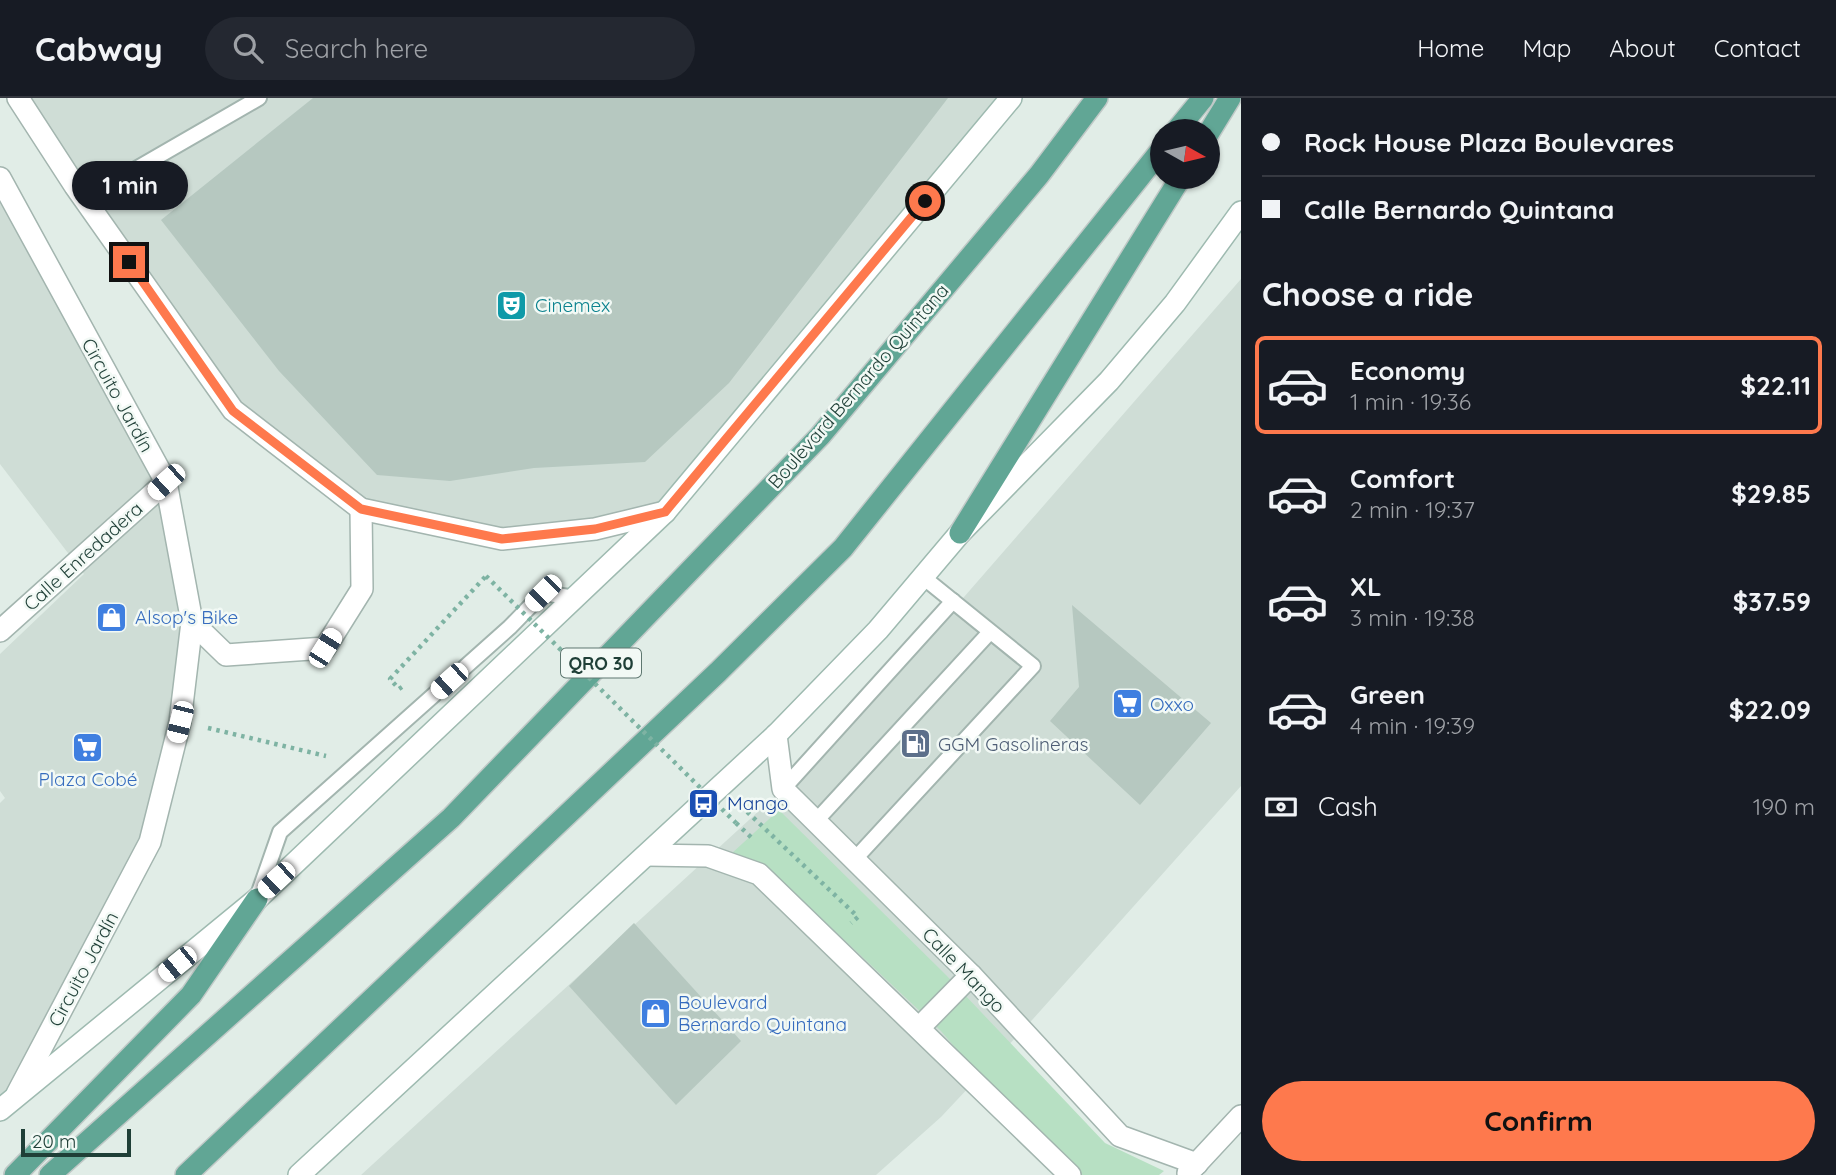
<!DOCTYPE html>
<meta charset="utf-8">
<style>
body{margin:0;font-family:Quicksand,sans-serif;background:#242831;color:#f1f3f6;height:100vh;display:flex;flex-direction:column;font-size:26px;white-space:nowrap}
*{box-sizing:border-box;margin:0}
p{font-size:23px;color:#9ea1a6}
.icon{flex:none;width:38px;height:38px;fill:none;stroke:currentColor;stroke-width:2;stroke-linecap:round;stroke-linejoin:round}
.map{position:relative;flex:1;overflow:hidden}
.side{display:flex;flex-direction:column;background:#171b24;width:595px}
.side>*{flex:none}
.banner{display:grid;align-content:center;height:154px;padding:0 21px;background:#171b24}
.needle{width:46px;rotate:98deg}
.fabs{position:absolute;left:1150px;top:21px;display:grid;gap:14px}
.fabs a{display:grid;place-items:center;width:70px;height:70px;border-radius:50%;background:#171b24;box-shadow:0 2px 5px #0004;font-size:35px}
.scale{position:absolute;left:21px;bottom:18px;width:110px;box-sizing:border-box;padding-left:7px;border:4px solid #1f3f37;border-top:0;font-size:19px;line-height:24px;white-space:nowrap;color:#1f3f37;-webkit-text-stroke:5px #f2f9f5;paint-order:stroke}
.end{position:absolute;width:32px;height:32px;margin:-16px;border:9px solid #fe794d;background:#111;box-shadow:0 0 0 4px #111}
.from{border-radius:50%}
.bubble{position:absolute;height:49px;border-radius:24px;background:#171b24;box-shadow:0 2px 5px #0004;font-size:23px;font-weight:700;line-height:49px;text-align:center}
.car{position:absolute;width:21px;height:42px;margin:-21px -10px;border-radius:9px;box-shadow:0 0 5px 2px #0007;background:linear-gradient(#fff 24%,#345 0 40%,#fff 0 76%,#345 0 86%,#fff 0)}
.banner b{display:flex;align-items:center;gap:24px;height:66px;font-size:26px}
.banner b+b{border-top:2px solid #363941}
.banner i{width:18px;height:18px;background:#f1f3f6}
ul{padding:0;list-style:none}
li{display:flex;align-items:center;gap:21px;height:98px;margin:0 14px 10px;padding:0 7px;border:4px solid transparent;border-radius:10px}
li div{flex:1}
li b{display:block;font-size:26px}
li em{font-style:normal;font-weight:700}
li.on{border-color:#fe794d}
li>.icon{width:63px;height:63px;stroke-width:1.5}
h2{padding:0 21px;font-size:32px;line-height:84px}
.pay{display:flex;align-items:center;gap:18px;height:77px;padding:0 21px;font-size:26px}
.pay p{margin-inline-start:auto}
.action{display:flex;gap:14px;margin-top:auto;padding:14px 21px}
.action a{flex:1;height:80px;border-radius:42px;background:#fe794d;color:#111;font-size:28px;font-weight:700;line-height:80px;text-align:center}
header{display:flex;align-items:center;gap:42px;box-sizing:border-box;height:98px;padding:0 35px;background:#171b24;border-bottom:2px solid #363941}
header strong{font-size:33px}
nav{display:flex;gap:38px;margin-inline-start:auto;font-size:24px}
.search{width:490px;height:63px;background:#242831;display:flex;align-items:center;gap:18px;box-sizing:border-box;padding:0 24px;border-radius:38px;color:#9ea1a6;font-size:26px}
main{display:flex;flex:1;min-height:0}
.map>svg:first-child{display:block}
</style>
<header>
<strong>Cabway</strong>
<div class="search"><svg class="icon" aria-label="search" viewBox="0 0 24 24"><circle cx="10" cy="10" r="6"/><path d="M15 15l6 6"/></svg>Search here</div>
<nav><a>Home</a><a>Map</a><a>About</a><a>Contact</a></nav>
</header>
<main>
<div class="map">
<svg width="1241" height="1077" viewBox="0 0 1241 1077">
<rect width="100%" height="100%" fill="#e1ede7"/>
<g fill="#cfddd6">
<path d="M18 0H1011L665 414 502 441 361 411 233 312Z"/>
<path d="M0 80 166 384 192 524 150 744 0 1012V705L5 700 0 693V556L84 476 0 366Z"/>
<path d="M1241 181V688L1033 921 941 1019 876 1077H361L807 669 910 561Z"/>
</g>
<path fill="#b7e0c3" d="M779 712 946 877 1105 1045 1164 1073 1159 1077H1064L941 933 769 771 731 756Z"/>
<g fill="#b6c8c0">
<path d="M313 0H948L729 285 645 364 534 370 450 383 377 377 279 273 161 122Z"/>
<path d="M1072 507 1211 625 1140 707 1050 623 1079 589Z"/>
<path d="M634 825 741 943 676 1007 569 888Z"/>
</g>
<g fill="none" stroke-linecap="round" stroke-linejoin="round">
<defs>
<g id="service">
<path d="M84 101 259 0"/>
<path d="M783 691 953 503"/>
<path d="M816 723 990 534"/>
<path d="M854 762 1033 568 923 479"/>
<path d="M258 797 280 734 510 529 543 495 575 500"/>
</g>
<g id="minor">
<path d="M0 533 166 384"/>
<path d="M776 637 783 691 971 877 1120 1038 1197 1066"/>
<path d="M647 757 708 758 759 776 1070 1077"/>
<path d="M919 930 971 877"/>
<path d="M1188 1075 1241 1018"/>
</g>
<g id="tertiary">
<path d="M18 0 75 88 233 312 361 411 502 441 595 431 665 414"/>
<path d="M0 80 166 384 192 524 180 624 150 744 17 996"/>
<path d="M192 524 226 557 325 550 362 491 361 411"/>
</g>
<g id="secondary">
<path d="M0 1012 257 801 665 414 1011 0"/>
<path d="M299 1077 776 637 878 532 960 435 1109 283 1175 205 1241 114"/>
</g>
<g id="primary">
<path d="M1176 33 1203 0"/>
<path d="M1208 36 1230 0"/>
<path d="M960 435 1181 79"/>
<path d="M15 1077 191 897 257 801"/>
<path d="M50 1077 451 720 820 338 1039 77 1097 0"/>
<path d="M186 1077 718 574 843 450 1162 51"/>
</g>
</defs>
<use href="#service" stroke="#a3b5af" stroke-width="18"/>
<use href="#minor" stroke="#a3b5af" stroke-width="24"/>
<use href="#tertiary" stroke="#a3b5af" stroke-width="24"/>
<use href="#secondary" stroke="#9ebab0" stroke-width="24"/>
<use href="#primary" stroke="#c0c9c7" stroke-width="24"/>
<g stroke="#7eb3a3" stroke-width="4.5" stroke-dasharray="3.5 5" stroke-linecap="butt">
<path d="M402 589 399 591 390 581 486 478"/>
<path d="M208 630 326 658"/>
<path d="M741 708 858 819 851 825"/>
<path d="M736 725 753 741"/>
</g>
<use href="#service" stroke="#fff" stroke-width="14"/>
<use href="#minor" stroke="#fff" stroke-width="21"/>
<use href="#tertiary" stroke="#fff" stroke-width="21"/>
<use href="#secondary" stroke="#fff" stroke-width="21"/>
<use href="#primary" stroke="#61a695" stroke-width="21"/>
<path stroke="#7eb3a3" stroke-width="4.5" stroke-dasharray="3.5 5" stroke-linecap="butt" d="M486 478 736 725"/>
</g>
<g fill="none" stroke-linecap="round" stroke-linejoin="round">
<path stroke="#fe794d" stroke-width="9" d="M129 164 233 313 361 411 502 441 595 431 665 414 925 103"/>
</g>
<defs>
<symbol id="theatre-square" viewBox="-11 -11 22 22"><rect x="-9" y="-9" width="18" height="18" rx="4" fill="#0f9aa8" stroke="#f2f9f5"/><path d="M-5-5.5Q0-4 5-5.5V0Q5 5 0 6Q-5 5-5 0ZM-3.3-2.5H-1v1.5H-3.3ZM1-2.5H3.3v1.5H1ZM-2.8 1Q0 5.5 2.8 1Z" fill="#fff"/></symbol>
<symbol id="shop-square" viewBox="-11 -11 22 22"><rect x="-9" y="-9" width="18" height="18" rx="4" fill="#3f7fe0" stroke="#f2f9f5"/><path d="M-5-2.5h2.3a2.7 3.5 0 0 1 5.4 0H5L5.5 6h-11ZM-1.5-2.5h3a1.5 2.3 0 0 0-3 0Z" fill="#fff"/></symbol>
<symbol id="supermarket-square" viewBox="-11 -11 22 22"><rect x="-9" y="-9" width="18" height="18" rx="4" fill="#3f7fe0" stroke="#f2f9f5"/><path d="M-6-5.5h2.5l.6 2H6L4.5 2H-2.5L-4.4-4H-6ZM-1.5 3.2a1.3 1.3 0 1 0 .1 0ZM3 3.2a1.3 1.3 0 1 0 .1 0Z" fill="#fff"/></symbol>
<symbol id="fuel-square" viewBox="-11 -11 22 22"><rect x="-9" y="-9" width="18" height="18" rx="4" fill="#5c6f8a" stroke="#f2f9f5"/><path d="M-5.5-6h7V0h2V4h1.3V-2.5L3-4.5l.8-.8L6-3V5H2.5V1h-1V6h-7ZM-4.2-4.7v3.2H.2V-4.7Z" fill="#fff"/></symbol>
<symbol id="bus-square" viewBox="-11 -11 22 22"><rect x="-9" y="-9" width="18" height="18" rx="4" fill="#1a4fb4" stroke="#f2f9f5"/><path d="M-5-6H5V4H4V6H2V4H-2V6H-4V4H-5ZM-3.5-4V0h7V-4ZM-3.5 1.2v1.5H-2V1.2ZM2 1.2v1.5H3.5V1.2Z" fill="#fff"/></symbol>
</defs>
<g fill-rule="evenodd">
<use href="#theatre-square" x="494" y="190" width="35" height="35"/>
<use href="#shop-square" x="94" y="502" width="35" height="35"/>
<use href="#supermarket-square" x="1110" y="588" width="35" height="35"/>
<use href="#fuel-square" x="898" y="628" width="35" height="35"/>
<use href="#supermarket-square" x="70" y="632" width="35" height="35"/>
<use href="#bus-square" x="686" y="688" width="35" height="35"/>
<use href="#shop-square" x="638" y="898" width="35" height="35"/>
</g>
<g text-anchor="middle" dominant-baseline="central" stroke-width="5" stroke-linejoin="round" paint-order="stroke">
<rect fill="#f2f9f5" stroke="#5e7770" stroke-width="2" x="561" y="550.5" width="80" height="29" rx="5"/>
<g font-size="18" font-weight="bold" fill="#1f3f37">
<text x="601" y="565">QRO 30</text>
</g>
<g font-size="19" fill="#0d838f" stroke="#f2f9f5" text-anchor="start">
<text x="535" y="207">Cinemex</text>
</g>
<g font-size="19" fill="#1f3f37" stroke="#f2f9f5">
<text transform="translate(858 288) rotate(-49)">Boulevard Bernardo Quintana</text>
<text transform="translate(118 297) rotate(61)">Circuito Jardín</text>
<text transform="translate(83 458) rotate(-42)">Calle Enredadera</text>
<text transform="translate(83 871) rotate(-62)">Circuito Jardín</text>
<text transform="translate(964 872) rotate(46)">Calle Mango</text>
</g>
<g font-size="19" fill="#366cbe" stroke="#f2f9f5" text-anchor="start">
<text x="135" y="519">Alsop's Bike</text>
<text x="1150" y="606">Oxxo</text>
<text x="88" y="681" text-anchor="middle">Plaza Cobé</text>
<text x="678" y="904">Boulevard<tspan x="678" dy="22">Bernardo Quintana</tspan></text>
</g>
<g font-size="19" fill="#4e5e75" stroke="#f2f9f5" text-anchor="start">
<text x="938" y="646">GGM Gasolineras</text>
</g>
<g font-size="19" fill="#164399" stroke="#f2f9f5" text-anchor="start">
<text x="727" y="705">Mango</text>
</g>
</g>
</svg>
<div class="fabs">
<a><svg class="needle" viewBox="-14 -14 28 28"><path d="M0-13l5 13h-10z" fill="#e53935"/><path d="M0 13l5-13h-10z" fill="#9ea1a6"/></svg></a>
</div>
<div class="scale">20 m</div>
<i class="end from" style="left:925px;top:103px"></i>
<i class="end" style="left:129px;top:164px"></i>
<div class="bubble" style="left:72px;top:63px;width:116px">1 min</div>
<i class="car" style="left:166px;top:384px;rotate:228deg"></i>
<i class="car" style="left:543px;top:495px;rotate:225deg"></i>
<i class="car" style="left:325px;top:550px;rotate:32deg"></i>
<i class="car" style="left:449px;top:583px;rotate:228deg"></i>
<i class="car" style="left:180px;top:624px;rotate:194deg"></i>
<i class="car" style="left:276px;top:782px;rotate:227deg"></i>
<i class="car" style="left:177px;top:866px;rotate:231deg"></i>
</div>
<section class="side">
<div class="banner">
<b><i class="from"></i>Rock House Plaza Boulevares</b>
<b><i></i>Calle Bernardo Quintana</b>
</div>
<h2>Choose a ride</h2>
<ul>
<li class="on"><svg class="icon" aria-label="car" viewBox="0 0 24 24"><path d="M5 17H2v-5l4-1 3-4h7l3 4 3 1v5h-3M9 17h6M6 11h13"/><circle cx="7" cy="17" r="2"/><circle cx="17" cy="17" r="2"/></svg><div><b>Economy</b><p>1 min · 19:36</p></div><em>$22.11</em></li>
<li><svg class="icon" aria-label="car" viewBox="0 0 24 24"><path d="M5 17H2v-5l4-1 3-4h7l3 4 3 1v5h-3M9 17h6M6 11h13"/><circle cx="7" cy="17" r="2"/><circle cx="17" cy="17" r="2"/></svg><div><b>Comfort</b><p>2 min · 19:37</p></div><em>$29.85</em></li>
<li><svg class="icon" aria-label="car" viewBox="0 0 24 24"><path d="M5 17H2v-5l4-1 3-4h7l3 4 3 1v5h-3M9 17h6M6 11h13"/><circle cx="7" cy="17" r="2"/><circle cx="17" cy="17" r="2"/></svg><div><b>XL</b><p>3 min · 19:38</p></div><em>$37.59</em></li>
<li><svg class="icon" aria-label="car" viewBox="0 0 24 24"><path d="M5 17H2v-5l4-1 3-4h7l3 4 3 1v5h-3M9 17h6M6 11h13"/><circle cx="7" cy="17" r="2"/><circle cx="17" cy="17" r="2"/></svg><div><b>Green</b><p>4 min · 19:39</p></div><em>$22.09</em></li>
</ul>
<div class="pay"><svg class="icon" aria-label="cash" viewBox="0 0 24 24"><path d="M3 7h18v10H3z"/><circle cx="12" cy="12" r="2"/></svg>Cash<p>190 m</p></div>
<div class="action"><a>Confirm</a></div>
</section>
</main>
